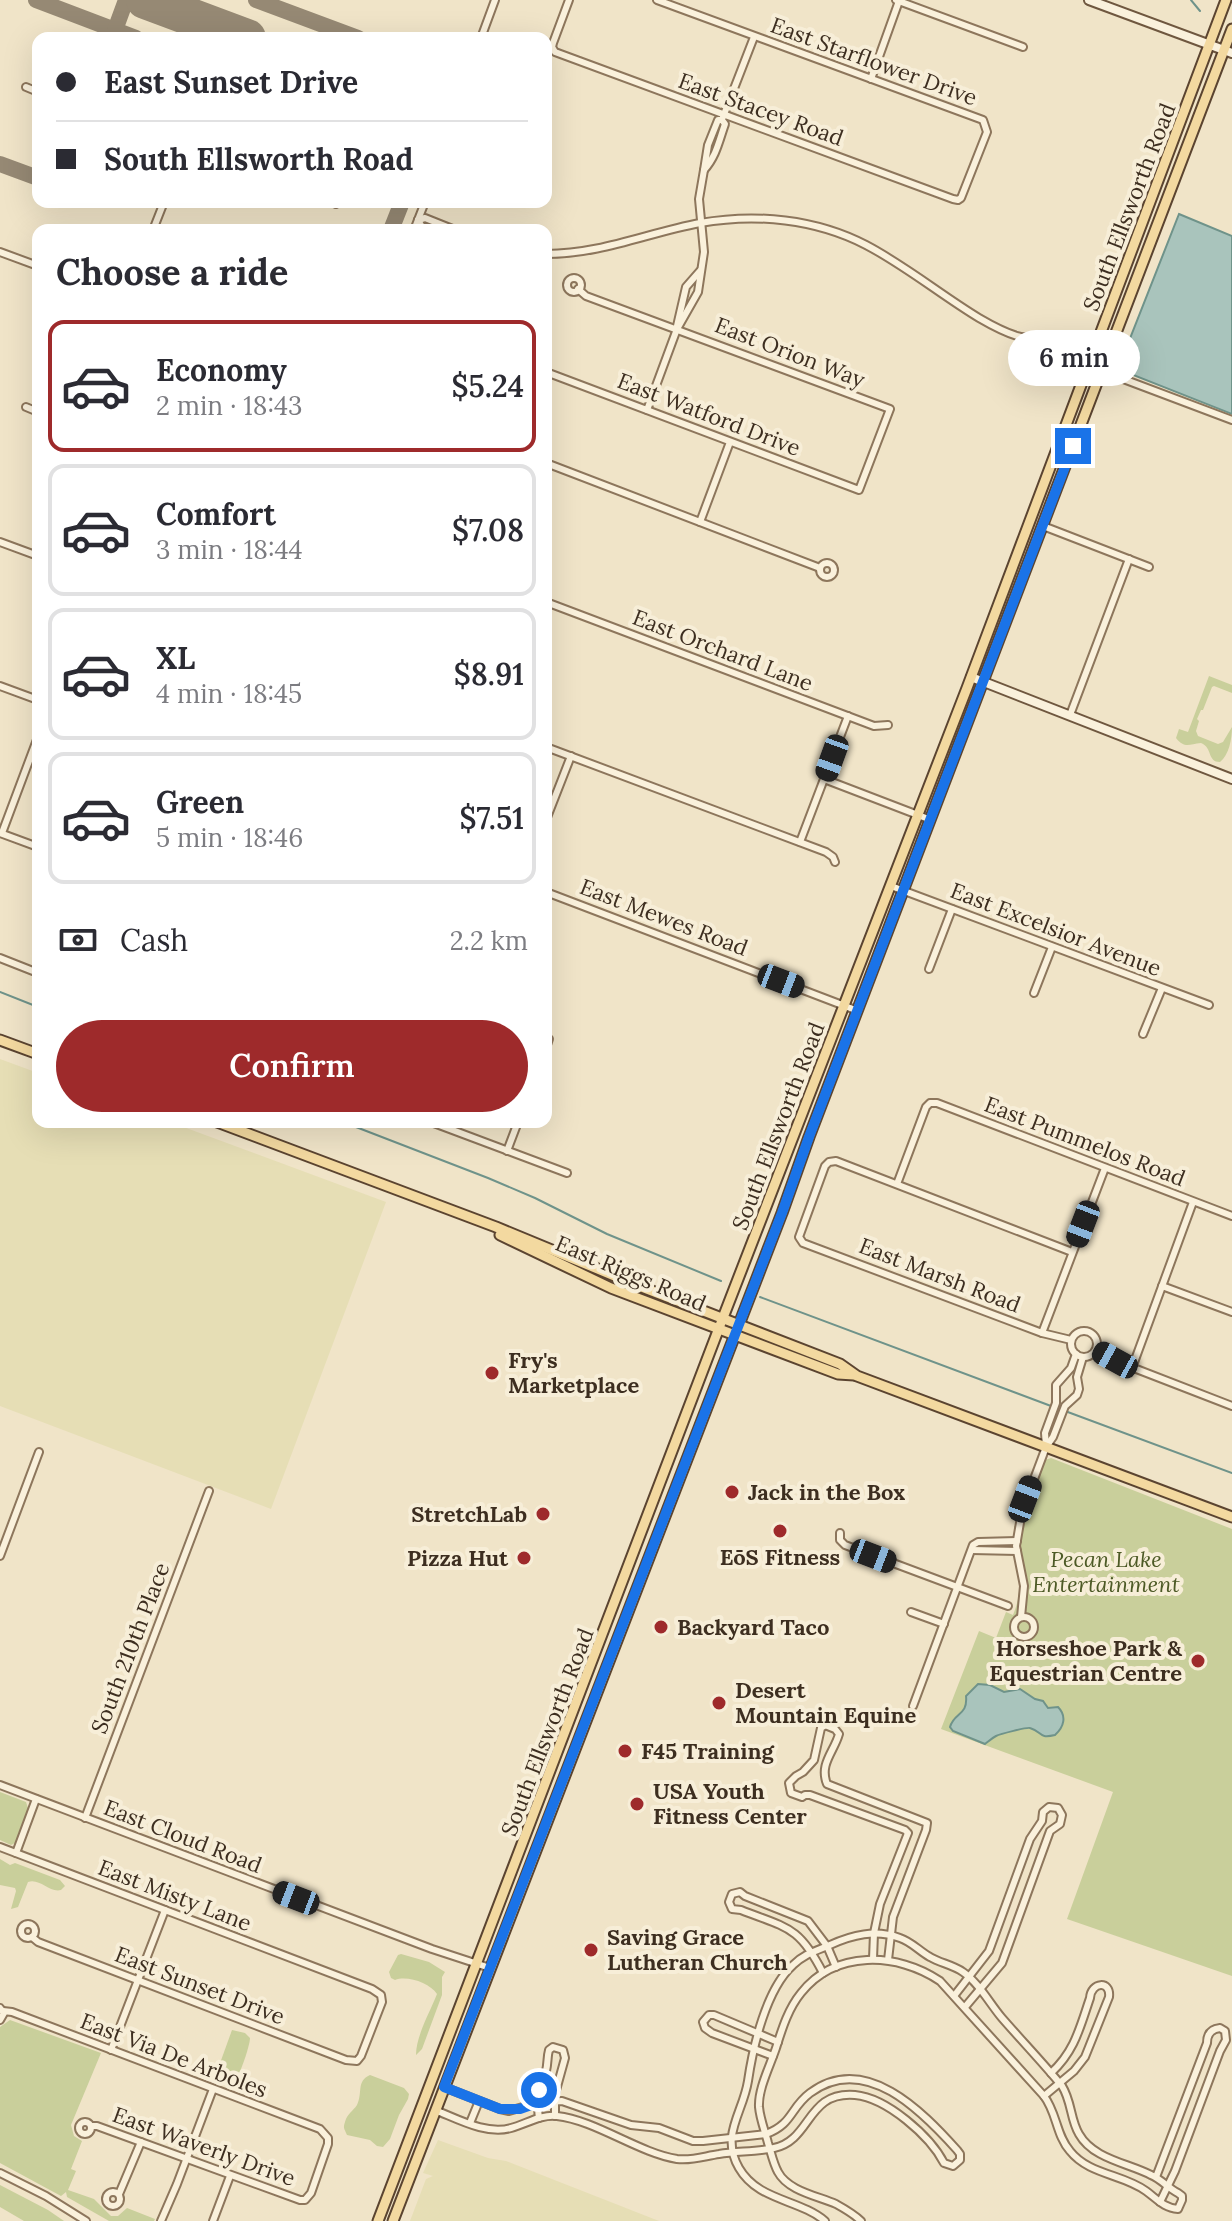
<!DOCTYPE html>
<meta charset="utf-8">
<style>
body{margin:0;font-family:Lora,serif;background:#f2f2f3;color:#2b2b33;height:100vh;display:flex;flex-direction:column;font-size:30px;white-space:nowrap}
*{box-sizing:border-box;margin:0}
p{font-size:26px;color:#7c7c81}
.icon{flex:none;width:44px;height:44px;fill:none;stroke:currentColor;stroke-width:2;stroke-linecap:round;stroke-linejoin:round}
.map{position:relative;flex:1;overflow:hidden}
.sheet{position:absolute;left:32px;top:224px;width:520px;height:904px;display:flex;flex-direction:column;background:#fff;border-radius:16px;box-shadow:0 8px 32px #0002}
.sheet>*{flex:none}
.hud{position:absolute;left:32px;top:32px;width:520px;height:176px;border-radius:16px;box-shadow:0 8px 32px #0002;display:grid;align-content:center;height:176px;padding:0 24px;background:#fff}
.end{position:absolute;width:36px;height:36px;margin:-18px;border:10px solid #1a73e8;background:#fff;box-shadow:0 0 0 4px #fff}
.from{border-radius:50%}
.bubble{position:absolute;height:56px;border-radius:28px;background:#fff;box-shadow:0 8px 32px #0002;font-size:26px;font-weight:600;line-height:56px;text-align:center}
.car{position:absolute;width:24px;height:48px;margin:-24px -12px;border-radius:10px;box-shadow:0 0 6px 2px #0007;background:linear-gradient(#222 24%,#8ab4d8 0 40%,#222 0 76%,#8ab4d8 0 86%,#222 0)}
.hud b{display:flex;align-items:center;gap:28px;height:76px;font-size:30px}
.hud b+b{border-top:2px solid #e1e1e2}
.hud i{width:20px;height:20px;background:#2b2b33}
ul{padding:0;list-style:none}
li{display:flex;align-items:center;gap:24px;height:132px;margin:0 16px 12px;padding:0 8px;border:4px solid #e1e1e2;border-radius:16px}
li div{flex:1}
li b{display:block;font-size:30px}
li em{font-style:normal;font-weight:600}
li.active{border-color:#9e2a2b}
li>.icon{width:72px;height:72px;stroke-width:1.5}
h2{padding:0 24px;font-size:36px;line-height:96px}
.pay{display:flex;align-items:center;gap:20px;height:88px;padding:0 24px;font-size:30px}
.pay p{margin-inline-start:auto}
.primary-button{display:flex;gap:16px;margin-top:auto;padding:16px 24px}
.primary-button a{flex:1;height:92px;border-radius:48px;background:#9e2a2b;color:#fff;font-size:32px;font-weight:600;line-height:92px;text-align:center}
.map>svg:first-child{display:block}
</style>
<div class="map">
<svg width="1232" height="2221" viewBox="0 0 1232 2221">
<rect width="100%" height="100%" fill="#f0e4c8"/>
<g fill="#e6deb5">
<path d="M0 1059 38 1073V1122H170L386 1202 271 1509 0 1406Z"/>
<path d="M438 2140 488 2158 506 2161 659 2221H410L426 2179 433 2176 423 2173Z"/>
</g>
<g fill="#c9cf9b">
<path d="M1209 676 1232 685V693L1214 686 1212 687 1203 710H1201L1197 719 1199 721 1196 731 1198 736 1218 744 1223 742 1232 727C1232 739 1229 755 1220 762 1207 762 1213 748 1201 743 1189 744 1185 749 1176 738L1179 729 1188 732Z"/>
<path d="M1051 1458 1232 1529V1976L1067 1919 1113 1792 941 1729 979 1631 996 1638 1006 1612 1013 1615C1027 1582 1014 1560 1014 1526H1022L1027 1507 1045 1460Z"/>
<path d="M0 1792 26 1802 28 1808 15 1843 11 1845 0 1840Z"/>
<path d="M0 1859 10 1865 15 1863 60 1880 65 1886 61 1890C49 1893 40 1878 28 1882L18 1907 11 1909 16 1891 15 1888 0 1885Z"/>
<path d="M401 1954 429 1962 445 1972 442 1977V1995L422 2049 416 2055C416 2036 430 2012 437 1994 430 1983 407 1975 395 1980L391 1978 389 1972 398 1955Z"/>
<path d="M10 2020 101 2053 71 2125 74 2136 82 2141 71 2169 76 2171 68 2190 94 2199 111 2216H118L127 2208 155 2219 154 2221H109L67 2197 66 2192 61 2196 0 2163V2027Z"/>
<path d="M232 2030 245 2033 250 2038C250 2046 239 2077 234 2083L215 2077Z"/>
<path d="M370 2075 404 2088 409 2094 408 2099 399 2115 390 2139 383 2147 377 2146 370 2140 347 2135C344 2128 343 2128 345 2122 347 2114 353 2111 357 2105 363 2093 356 2081 370 2075Z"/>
<path d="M0 2185 48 2210 64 2221H24L0 2207Z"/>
</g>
<g fill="#a9c4bc" stroke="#6f938a" stroke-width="2">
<path d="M1179 214 1232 236V414L1118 369Z"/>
<path d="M978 1684 990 1685 1004 1692 1020 1689 1035 1699 1043 1701 1048 1708 1058 1707C1067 1716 1064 1727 1055 1735 1038 1739 1043 1732 1030 1728 1027 1727 1000 1734 996 1736 992 1738 989 1741 985 1744L953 1731 950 1727C954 1712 968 1716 966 1696Z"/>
</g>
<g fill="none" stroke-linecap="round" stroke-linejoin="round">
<g stroke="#6f938a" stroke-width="2">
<path d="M1191 0 1200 11"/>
<path d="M0 992 38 1007"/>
<path d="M343 1122 488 1178 535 1198 607 1234 721 1281"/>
<path d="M760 1297 1051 1406"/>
<path d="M1057 1408 1232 1473"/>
</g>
<g stroke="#968974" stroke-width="16">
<path d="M36 0 136 38"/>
<path d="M256 0 358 38"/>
<path d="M115 30 126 0"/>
<path d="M0 164 38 178"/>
<path d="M391 230 402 202"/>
</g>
<path stroke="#968974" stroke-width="38" d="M145 0 247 38"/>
<defs>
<g id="street">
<path d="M569 0 553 43 552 47 555 52 953 199 958 200 961 198 987 132 983 120 657 0"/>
<path d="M896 0 1023 47"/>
<path d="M481 38 495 0"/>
<path d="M871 79 899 1"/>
<path d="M26 87 38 92"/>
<path d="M723 117 754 37"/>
<path d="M718 120H722L725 124C719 141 716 157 704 170L708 145Z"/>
<path d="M332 202 336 204"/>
<path d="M418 220 425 218 455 230"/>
<path d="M418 220 422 227 431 230"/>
<path d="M153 230 164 202"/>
<path d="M414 230 425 202"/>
<path d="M0 252 38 266"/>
<path d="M546 254C601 254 647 233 700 223 756 213 816 219 866 245 906 266 941 295 979 318 991 325 1004 332 1017 336 1023 338 1029 337 1035 339 1053 344 1076 351 1090 364"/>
<circle cx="574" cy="285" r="7"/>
<path d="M677 326 686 287 700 271"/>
<path d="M1019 337C1033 351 1070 366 1090 364"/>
<path d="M1103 369 1110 374 1232 420"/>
<path d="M546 372 859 490 890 409 586 296 578 289"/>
<path d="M26 407 38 412"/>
<path d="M647 410 677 329 698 292 704 252 699 199 704 170"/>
<path d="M546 463 820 568"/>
<path d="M700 522 730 442"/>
<path d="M1043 526 1149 567"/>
<path d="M0 542 38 556"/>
<circle cx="827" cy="570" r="7"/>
<path d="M546 602 874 726 888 725"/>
<path d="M0 686 38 700"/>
<path d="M1070 715 1129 559"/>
<path d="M546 747 826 852 833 857 835 862"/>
<path d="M824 779 931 820"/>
<path d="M546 820 571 756"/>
<path d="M0 833 38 847"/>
<path d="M2 833 38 737"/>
<path d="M800 842 848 716"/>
<path d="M891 886 1209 1005"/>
<path d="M546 892 858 1011"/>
<path d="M0 958 38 973"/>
<path d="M929 969 952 909"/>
<path d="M1034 993 1052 947"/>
<path d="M1143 1034 1162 988"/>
<path d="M546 1038 549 1039 546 1048"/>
<path d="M431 1122 567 1173"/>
<path d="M507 1151 518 1122"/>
<path d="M897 1184 926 1107 930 1103H937L1232 1216"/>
<path d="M1162 1286 1232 1312"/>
<circle cx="1084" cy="1344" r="13"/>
<path d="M1042 1333 1105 1168"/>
<path d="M1071 1340 1042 1333 803 1243 799 1237 825 1166 829 1162 836 1161 1072 1252"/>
<path d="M1096 1350 1126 1365 1232 1406"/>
<path d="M1132 1368 1193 1202"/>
<path d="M1046 1447 1045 1433 1056 1403V1385L1071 1368 1076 1354"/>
<path d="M840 1533V1540L845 1545 1008 1606"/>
<path d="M972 1550 1017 1551"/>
<path d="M0 1556 39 1452"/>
<path d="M911 1612 944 1624"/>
<path d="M1021 1617 1024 1586 1016 1546 1022 1511 1046 1447 1053 1437 1065 1406 1077 1395 1079 1389 1077 1377 1083 1357"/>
<circle cx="1024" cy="1627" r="10"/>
<path d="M913 1706 973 1545 978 1542 1017 1541"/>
<path d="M0 1785 432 1949 490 1968"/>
<path d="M85 1818 209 1491"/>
<path d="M0 1847 372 1989 381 1995 382 2002 361 2056 357 2061 346 2060 38 1942 32 1937"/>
<path d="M16 1853 36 1799"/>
<circle cx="28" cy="1931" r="7"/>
<path d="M873 1959 874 1933 880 1904 908 1833 905 1830 810 1795H805L802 1797 791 1793 789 1783 796 1776 803 1772 814 1760 821 1728 825 1725 835 1729 839 1734C834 1752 819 1764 827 1784L927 1823 926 1830 893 1917 888 1960"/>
<path d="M823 1973C799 1926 787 1928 741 1910L732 1909 729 1902 732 1894 740 1892 745 1896 808 1921 827 1946 836 1967"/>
<path d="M954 1996 989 1951 1030 1839 1042 1821 1043 1812 1049 1807 1058 1808 1062 1815 1060 1824 1050 1831 1002 1963 965 2007"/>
<path d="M0 2008 4 2013 0 2020"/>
<path d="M3 2011 12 2012 320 2129 328 2138V2144L311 2193 305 2200H300L97 2126H91"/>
<path d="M111 2050 165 1910"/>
<path d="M773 2056 712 2033 705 2028 703 2022 709 2015H714L778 2042"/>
<path d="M1044 2096 1074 2071 1085 2057 1109 1997C1111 1980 1091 1982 1090 1998 1080 2027 1075 2051 1051 2073"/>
<path d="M435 2110C458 2119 486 2135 511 2128 526 2124 541 2114 557 2116 595 2120 639 2153 677 2159 692 2161 705 2156 719 2154 737 2151 756 2152 774 2148 812 2140 806 2091 855 2095 887 2098 930 2136 944 2163L953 2166 960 2160V2154L957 2150C922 2111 865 2052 810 2093 790 2108 793 2124 766 2134L703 2141H693L659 2128 631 2125 562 2101 537 2103 509 2111 500 2109 444 2087"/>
<path d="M539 2118C536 2097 541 2090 546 2071 548 2063 547 2057 549 2050L553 2047 563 2050 565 2058 555 2094V2116"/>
<circle cx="85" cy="2128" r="6"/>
<path d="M470 2123 479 2101"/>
<path d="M0 2173 46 2196 86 2221"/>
<path d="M1156 2177 1207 2043C1207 2034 1211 2029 1220 2028L1225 2031 1226 2040 1220 2051 1175 2171 1160 2202"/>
<circle cx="113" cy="2199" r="7"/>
<path d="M119 2194 141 2142"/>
<path d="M161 2221 177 2184 213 2089"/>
<path d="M213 2221 230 2176"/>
<path d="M825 2221C799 2199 758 2201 739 2168 720 2135 743 2113 748 2081 753 2047 766 1989 793 1965 804 1954 816 1951 830 1945 852 1935 875 1929 900 1938 912 1942 919 1951 930 1957 940 1963 953 1965 963 1972 979 1983 990 2004 1002 2018 1022 2041 1043 2063 1062 2086 1072 2102 1070 2119 1079 2134 1093 2159 1128 2163 1151 2175 1161 2179 1168 2188 1178 2193L1182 2196V2200L1178 2209C1164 2208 1157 2199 1146 2191 1123 2174 1089 2175 1070 2151 1056 2135 1057 2113 1044 2096L940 1981C897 1952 835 1950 801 1993 788 2009 782 2029 776 2048 770 2066 758 2089 759 2107 760 2119 765 2131 768 2143 771 2152 773 2163 778 2172 788 2191 818 2196 836 2204 845 2209 854 2214 861 2221"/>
</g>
<g id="secondary">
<path d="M1089 0 1232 53"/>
<path d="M971 677 1232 779"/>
</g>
<g id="primary">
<path d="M0 1040 38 1054"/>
<path d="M217 1122 496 1227 634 1284 840 1364 857 1376 1232 1517"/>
<path d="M500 1235 611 1288 838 1374 854 1375"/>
<path d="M378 2221 719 1328 967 688 1226 0"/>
<path d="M393 2221 782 1213 809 1137 1232 29"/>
</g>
</defs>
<use href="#street" stroke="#8d765c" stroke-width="10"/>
<use href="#secondary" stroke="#6f573f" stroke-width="12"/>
<use href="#primary" stroke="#5b4430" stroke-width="13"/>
<use href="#street" stroke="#faf1dc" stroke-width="6"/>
<use href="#secondary" stroke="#faf1dc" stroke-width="8"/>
<use href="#primary" stroke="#f3d9a0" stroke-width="9"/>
</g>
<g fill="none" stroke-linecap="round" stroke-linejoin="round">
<path stroke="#1a73e8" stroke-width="10" d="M539 2090 537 2103 520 2109H500L444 2087 782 1213 809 1137 1073 446"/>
</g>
<g fill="#9e2a2b" stroke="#f7eed8" stroke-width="3">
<circle cx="492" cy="1373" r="8"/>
<circle cx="732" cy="1492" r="8"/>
<circle cx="543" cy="1514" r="8"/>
<circle cx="780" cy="1531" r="8"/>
<circle cx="524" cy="1558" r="8"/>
<circle cx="661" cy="1627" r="8"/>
<circle cx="1198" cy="1661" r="8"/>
<circle cx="719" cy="1703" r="8"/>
<circle cx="625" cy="1751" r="8"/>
<circle cx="637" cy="1804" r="8"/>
<circle cx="591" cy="1950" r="8"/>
</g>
<g text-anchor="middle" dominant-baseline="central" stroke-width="8" stroke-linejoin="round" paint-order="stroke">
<g font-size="22" fill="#3d2e20" stroke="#f7eed8">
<text transform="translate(874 61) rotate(20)">East Starflower Drive</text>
<text transform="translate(761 109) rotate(20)">East Stacey Road</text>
<text transform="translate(1129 207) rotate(-69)">South Ellsworth Road</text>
<text transform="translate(790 352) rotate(21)">East Orion Way</text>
<text transform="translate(709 414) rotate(21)">East Watford Drive</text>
<text transform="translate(723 650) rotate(21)">East Orchard Lane</text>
<text transform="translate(664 917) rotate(21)">East Mewes Road</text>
<text transform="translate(1056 929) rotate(21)">East Excelsior Avenue</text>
<text transform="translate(778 1126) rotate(-69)">South Ellsworth Road</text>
<text transform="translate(1085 1141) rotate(21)">East Pummelos Road</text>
<text transform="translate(631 1273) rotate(23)">East Riggs Road</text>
<text transform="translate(940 1275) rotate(21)">East Marsh Road</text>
<text transform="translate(130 1648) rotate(-69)">South 210th Place</text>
<text transform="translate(547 1732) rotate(-69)">South Ellsworth Road</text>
<text transform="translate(183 1836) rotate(21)">East Cloud Road</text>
<text transform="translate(175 1895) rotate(21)">East Misty Lane</text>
<text transform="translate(200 1985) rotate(21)">East Sunset Drive</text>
<text transform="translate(174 2055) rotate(21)">East Via De Arboles</text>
<text transform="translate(204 2146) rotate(20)">East Waverly Drive</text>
</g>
<g font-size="22" font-weight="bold" fill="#3d2e20" stroke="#f7eed8" text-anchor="start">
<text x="508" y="1360">Fry's<tspan x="508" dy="25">Marketplace</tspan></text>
<text x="748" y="1492">Jack in the Box</text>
<text x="527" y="1514" text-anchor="end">StretchLab</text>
<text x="780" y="1557" text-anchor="middle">EōS Fitness</text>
<text x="508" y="1558" text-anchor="end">Pizza Hut</text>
<text x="677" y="1627">Backyard Taco</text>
<text x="1182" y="1648" text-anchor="end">Horseshoe Park &amp;<tspan x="1182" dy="25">Equestrian Centre</tspan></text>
<text x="735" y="1690">Desert<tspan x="735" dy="25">Mountain Equine</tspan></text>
<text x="641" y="1751">F45 Training</text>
<text x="653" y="1791">USA Youth<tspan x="653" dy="25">Fitness Center</tspan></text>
<text x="607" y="1937">Saving Grace<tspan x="607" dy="25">Lutheran Church</tspan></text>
</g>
<g font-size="22" font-style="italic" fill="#4d5a26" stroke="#f7eed8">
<text x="1106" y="1559">Pecan Lake<tspan x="1106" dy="25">Entertainment</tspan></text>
</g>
</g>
</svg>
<i class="end from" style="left:539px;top:2090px"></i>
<i class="end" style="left:1073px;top:446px"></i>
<div class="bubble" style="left:1008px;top:330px;width:132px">6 min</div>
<i class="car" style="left:832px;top:758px;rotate:200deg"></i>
<i class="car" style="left:781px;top:981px;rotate:111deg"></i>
<i class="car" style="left:1083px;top:1224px;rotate:201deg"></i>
<i class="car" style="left:1115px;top:1360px;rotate:299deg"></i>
<i class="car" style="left:1025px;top:1499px;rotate:21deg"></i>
<i class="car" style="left:873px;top:1556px;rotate:111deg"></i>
<i class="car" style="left:296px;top:1898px;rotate:291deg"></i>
<div class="hud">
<b><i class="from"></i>East Sunset Drive</b>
<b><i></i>South Ellsworth Road</b>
</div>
<section class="sheet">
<h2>Choose a ride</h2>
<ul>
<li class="active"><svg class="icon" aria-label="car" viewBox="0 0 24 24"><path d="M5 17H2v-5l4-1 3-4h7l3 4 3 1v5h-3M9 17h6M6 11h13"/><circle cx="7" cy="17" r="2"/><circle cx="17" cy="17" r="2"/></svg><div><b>Economy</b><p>2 min · 18:43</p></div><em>$5.24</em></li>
<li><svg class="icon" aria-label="car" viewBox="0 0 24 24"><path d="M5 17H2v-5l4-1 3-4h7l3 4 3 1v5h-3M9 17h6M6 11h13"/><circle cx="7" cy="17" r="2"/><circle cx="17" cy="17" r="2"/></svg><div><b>Comfort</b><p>3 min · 18:44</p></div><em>$7.08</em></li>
<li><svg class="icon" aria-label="car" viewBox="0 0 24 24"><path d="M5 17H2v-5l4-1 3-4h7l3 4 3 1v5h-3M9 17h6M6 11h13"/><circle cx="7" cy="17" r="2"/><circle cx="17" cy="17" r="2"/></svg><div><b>XL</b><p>4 min · 18:45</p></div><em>$8.91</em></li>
<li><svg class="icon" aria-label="car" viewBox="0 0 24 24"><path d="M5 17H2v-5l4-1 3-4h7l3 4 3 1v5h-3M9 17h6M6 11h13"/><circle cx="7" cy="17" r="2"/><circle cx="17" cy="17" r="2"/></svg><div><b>Green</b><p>5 min · 18:46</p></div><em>$7.51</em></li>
</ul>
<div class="pay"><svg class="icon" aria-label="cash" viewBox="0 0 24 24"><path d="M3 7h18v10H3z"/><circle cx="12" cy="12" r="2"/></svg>Cash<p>2.2 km</p></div>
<div class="primary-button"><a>Confirm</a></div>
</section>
</div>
